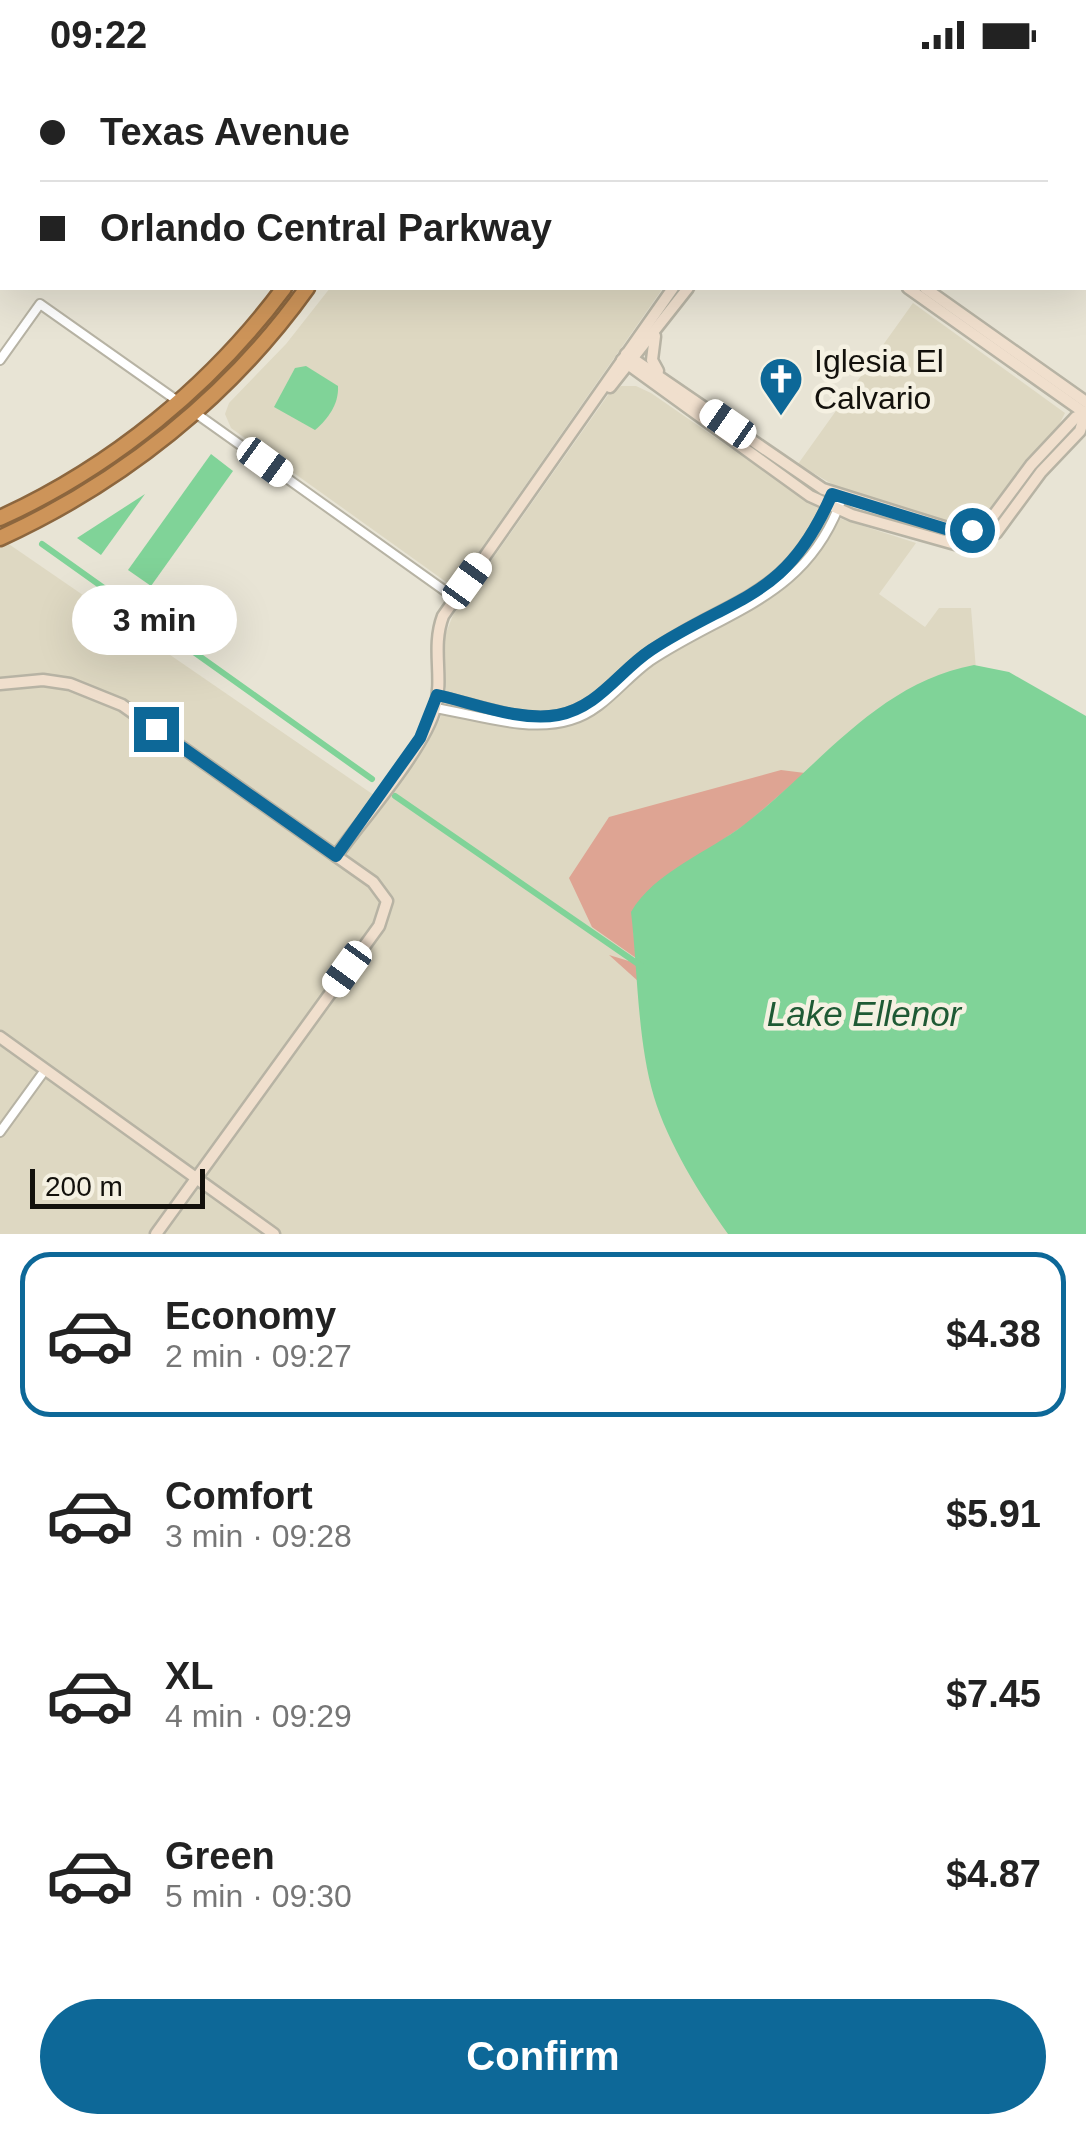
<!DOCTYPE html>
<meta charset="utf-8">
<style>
body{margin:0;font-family:Arial,sans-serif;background:#f6f6f6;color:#222;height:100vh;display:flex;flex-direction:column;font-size:38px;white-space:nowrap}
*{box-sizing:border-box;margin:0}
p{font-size:32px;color:#767676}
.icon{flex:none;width:55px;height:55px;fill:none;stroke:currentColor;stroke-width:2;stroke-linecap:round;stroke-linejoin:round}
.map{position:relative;height:1164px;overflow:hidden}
.drawer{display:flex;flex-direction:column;background:#fff;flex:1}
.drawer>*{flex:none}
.top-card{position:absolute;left:0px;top:0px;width:1088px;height:220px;box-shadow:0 10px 40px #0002;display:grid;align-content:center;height:220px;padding:0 40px;background:#fff}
.scale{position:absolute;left:30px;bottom:25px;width:175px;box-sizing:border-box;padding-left:10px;border:5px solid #13110c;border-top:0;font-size:28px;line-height:35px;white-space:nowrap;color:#13110c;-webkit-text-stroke:8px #f5f1e2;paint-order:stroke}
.end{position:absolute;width:45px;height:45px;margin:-22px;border:12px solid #0d6898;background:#fff;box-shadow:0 0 0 5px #fff}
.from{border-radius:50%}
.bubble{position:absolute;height:70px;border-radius:35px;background:#fff;box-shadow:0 10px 40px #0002;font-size:32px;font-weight:800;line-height:70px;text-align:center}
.car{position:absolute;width:30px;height:60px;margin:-30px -15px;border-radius:12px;box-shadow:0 0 8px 2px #0007;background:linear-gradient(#fff 24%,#345 0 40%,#fff 0 76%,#345 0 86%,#fff 0)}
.top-card b{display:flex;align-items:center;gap:35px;height:95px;font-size:38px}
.top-card b+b{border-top:2px solid #e0e0e0}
.top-card i{width:25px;height:25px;background:#222}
ul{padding:18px 0 0;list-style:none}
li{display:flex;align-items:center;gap:30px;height:165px;margin:0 20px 15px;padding:0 20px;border:5px solid transparent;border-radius:30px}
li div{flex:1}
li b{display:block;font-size:38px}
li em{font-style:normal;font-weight:800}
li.selected{border-color:#0d6898}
li>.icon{width:90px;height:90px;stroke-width:1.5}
.cta{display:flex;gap:20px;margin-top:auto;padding:20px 40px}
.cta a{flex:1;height:115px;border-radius:60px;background:#0d6898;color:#fff;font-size:40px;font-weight:800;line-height:115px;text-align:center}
.status{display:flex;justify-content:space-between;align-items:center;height:70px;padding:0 50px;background:#fff;direction:ltr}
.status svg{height:28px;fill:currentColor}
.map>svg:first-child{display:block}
</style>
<div class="status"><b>09:22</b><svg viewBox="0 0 49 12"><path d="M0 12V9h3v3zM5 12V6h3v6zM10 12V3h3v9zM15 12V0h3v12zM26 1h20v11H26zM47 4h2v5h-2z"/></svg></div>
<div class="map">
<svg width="1086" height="1164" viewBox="0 0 1086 1164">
<rect width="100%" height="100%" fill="#e8e4d5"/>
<g fill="#ded8c2">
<path d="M330 218H663L457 513 449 514 231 358 225 344 229 333 286 274Z"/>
<path d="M913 233 1065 343 1054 365 1030 386 982 450 953 455 842 420 798 394Z"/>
<path d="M621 316H636L651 323 826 444 916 473 879 524 925 557 939 538H971L978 624 782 1164H0V468L384 732 440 649 446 621 444 568 453 545 608 325Z"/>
</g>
<path fill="#dea493" d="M781 700 805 703 746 754 668 807 633 857 639 912 609 885 632 892 636 888 592 857 569 808 609 747Z"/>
<g fill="#80d398">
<path d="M306 296 338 316C339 334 328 349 315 360L274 337 295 298Z"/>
<path d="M211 384 233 401 151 516 128 500Z"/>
<path d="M145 424 101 485 77 468Z"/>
<path d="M974 595 1009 602 1086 646V1164H728C700 1125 668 1073 654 1027 637 969 638 902 631 842 654 802 709 782 745 754 819 697 877 613 974 595Z"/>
</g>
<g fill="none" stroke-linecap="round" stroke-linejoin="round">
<g stroke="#80d398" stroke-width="6">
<path d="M42 474 372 709"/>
<path d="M395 726 644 898"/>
</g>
<defs>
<g id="street">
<path d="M744 2 746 0"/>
<path d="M0 290 40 234 179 332"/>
<path d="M194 342 455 528"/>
<path d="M437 625C474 633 521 652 558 645 599 637 619 601 651 580 736 523 786 530 832 424"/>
<path d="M435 638C478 645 529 663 571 650 603 641 623 610 650 591 728 539 807 528 842 428"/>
<path d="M0 1062 45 1000"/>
</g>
<g id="secondary">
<path d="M600 0 603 2"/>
<path d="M621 0 624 2"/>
<path d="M908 218 1086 344"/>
<path d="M925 218 1086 332"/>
<path d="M655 266 652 290 658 301"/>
<path d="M626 284 823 419 957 461 988 453 1031 395 1076 347 1082 348"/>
<path d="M622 290 810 426 852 445 955 474 977 472 996 463 1041 402 1080 361 1086 341"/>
<path d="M610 317 688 218"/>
<path d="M0 614 43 610 70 614 122 635 373 812 387 831 379 856 156 1164"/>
<path d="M336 786C362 750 425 678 435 638 444 607 431 578 443 546L673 218"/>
<path d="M0 967 274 1164"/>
</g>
<g id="highway">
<path d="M440 2 442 0"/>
<path d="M460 2 462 0"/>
<path d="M0 448C112 397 211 316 284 218"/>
<path d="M0 468C122 412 229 327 307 218"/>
</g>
</defs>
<use href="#street" stroke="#b7b3a4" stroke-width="12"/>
<use href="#secondary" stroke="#b7b3a4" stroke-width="15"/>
<use href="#highway" stroke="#8c663e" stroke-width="19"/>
<use href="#street" stroke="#fff" stroke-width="8"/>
<use href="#secondary" stroke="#f0dfcd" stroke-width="10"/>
<use href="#highway" stroke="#cd9459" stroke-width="14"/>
</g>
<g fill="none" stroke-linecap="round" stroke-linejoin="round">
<path stroke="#0d6898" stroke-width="12" d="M156 659 336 786 420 668 437 625C474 633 520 652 558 645 599 637 619 601 651 580 737 524 786 530 832 424L946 459 972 460"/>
</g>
<defs>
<symbol id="church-pin" viewBox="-11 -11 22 30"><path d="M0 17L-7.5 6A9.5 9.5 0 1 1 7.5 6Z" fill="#0d6898" stroke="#f5f1e2"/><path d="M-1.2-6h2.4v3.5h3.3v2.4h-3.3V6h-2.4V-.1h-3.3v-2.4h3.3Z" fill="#fff"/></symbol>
</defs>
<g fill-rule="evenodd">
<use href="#church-pin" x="756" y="284" width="50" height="68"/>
</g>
<g text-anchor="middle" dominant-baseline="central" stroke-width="9" stroke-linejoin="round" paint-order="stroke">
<g font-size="32" fill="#13110c" stroke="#f5f1e2" text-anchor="start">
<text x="814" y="291">Iglesia El<tspan x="814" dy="37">Calvario</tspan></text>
</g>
<g font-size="35" font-style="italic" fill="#1e5a34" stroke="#f5f1e2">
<text x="864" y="943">Lake Ellenor</text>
</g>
</g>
</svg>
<div class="scale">200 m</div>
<i class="end from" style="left:972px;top:460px"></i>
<i class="end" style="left:156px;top:659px"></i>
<div class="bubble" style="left:72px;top:515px;width:165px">3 min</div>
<i class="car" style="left:728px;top:354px;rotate:305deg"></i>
<i class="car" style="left:265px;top:392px;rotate:126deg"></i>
<i class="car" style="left:467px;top:511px;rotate:36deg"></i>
<i class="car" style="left:347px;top:899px;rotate:216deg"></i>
<div class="top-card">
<b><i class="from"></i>Texas Avenue</b>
<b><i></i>Orlando Central Parkway</b>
</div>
</div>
<section class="drawer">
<ul>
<li class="selected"><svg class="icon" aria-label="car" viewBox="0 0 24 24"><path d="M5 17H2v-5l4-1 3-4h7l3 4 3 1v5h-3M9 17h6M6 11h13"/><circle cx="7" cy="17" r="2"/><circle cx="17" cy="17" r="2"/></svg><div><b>Economy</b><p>2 min · 09:27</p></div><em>$4.38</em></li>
<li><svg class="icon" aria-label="car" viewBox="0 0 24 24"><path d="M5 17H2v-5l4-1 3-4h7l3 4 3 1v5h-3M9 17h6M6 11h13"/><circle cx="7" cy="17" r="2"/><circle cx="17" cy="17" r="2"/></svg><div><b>Comfort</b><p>3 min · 09:28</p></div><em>$5.91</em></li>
<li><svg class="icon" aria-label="car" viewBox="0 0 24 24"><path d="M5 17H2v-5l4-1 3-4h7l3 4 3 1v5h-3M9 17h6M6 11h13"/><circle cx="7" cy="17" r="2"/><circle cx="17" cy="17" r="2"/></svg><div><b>XL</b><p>4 min · 09:29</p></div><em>$7.45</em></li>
<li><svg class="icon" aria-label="car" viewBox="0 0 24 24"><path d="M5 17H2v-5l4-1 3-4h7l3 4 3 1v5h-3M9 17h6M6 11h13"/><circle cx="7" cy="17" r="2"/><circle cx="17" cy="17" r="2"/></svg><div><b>Green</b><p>5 min · 09:30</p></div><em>$4.87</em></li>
</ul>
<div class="cta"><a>Confirm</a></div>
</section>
